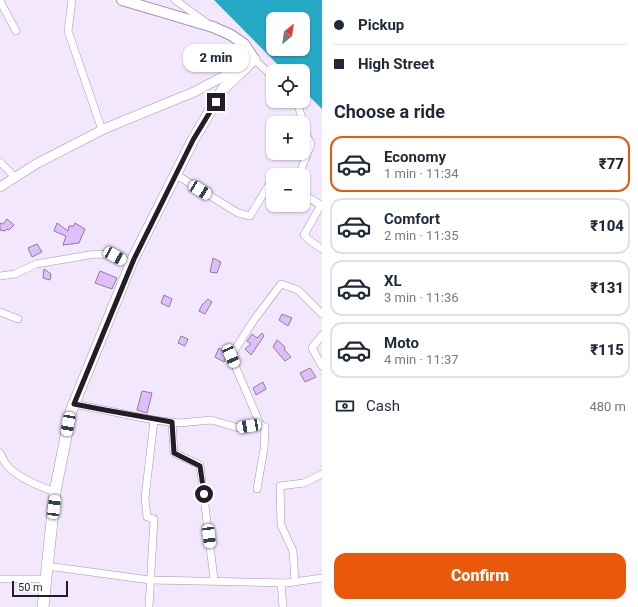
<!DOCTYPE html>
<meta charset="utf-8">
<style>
body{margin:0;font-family:Roboto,sans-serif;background:#f6f6f7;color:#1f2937;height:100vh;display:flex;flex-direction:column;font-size:15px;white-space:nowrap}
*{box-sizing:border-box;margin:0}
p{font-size:13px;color:#747a83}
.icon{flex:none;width:22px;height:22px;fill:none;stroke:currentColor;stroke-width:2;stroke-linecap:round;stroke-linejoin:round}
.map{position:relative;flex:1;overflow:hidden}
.details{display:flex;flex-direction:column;background:#fff;width:316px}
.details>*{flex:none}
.top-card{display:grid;align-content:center;height:88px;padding:0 12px;background:#fff}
.needle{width:26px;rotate:29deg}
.fabs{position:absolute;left:266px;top:12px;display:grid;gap:8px}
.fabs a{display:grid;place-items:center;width:44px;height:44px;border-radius:8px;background:#fff;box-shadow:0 1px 3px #0004;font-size:20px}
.scale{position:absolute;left:12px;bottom:10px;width:56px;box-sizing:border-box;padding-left:4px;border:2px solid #231d27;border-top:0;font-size:11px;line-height:14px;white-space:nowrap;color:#231d27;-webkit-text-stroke:3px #fff;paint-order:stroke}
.end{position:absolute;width:18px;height:18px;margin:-9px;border:5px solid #231d27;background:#fff;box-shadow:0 0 0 2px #fff}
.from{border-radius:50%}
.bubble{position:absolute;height:28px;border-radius:12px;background:#fff;box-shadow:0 1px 3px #0004;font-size:13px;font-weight:800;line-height:28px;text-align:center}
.car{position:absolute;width:12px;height:24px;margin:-12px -6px;border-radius:5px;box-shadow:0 0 3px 1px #0007;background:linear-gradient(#fff 24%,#345 0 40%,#fff 0 76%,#345 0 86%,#fff 0)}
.top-card b{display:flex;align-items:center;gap:14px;height:38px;font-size:15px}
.top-card b+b{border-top:1px solid #e0e1e3}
.top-card i{width:10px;height:10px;background:#1f2937}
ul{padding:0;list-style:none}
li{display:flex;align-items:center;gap:12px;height:56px;margin:0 8px 6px;padding:0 4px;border:2px solid #e0e1e3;border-radius:12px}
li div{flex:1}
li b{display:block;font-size:15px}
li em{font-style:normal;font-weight:800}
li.on{border-color:#ea580c}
li>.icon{width:36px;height:36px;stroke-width:1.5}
h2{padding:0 12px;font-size:18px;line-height:48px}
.pay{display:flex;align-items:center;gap:10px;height:44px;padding:0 12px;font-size:15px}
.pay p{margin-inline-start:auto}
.primary-button{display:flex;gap:8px;margin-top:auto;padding:8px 12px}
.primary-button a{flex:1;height:46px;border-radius:12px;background:#ea580c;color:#fff;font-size:16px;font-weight:800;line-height:46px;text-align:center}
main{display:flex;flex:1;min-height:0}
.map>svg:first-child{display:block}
</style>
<main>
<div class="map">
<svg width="322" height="607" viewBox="0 0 322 607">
<rect width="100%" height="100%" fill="#f3e7fd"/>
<path fill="#26a9c5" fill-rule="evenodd" d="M214 0H322V109L303 90V71H284ZM273 19H303V49H273Z"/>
<g fill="#e0befb" stroke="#8b7e96">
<path d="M7 219 14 225 9 230 7 229 5 231 0 230V223L3 224Z"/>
<path d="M57 223 68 231 69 226H74L75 223 85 229 79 243 63 245 66 236 54 231Z"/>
<path d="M37 244 42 252 32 257 28 248Z"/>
<path d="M213 258 221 262 217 273 210 272Z"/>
<path d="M44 269 51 274 50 280 43 278Z"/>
<path d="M100 271 117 278 112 289 95 283Z"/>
<path d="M164 295 172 299 169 307 161 303Z"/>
<path d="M208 299 212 302 205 314 199 311 202 305Z"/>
<path d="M282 314 292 318 288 326 279 320Z"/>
<path d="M262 333 264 336 251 355 245 349 251 344 247 341 252 334 257 338Z"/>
<path d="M181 336 188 339 185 346 178 343Z"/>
<path d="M277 340 285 347 284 349 291 357 285 361 273 347Z"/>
<path d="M219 348 227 354 224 362 215 357Z"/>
<path d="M310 368 316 377 305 382 300 373Z"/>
<path d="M263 382 266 389 256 395 253 388Z"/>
<path d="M142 391 152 393 147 413 137 410Z"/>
</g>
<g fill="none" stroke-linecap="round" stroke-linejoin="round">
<defs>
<g id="minor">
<path d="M72 0 68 31 102 130"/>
<path d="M175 0 207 23"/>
<path d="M0 1 16 31"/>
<path d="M254 59 273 77"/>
<path d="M297 101 307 136 311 144 299 175"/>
<path d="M0 162 15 177"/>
<path d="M175 174 238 213 250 216 270 183H273"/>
<path d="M303 194 322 206"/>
<path d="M321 205 304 235 309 240 322 249"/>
<path d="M0 276 15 274 36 264 95 254 115 255 131 265"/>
<path d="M0 312 18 319"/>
<path d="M322 335 312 348 322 366"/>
<path d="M74 404 154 420 179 423 211 420 239 428 260 424 265 427 264 449 257 489"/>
<path d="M172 422 174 453 200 465 214 579"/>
<path d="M260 424 231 356 254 320 281 284 298 290 322 314"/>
<path d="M0 453C3 457 3 461 6 464 16 477 41 487 55 492"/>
<path d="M47 566 150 580 286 583 322 578"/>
<path d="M0 579H45"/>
<path d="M295 582 293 551 281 525 280 486 304 483 322 474"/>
<path d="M281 583 283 607"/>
<path d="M149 607 154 519 147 517 145 498 154 420"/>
</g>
<path id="tertiary" d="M0 187 36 164 106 128 194 92 245 65"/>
<path id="secondary" d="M122 0 213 27 231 35 244 44 254 59"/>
<path id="primary" d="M43 607 55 492 71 411 133 259 193 140 223 89 254 59"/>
</defs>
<use href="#minor" stroke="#a396af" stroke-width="8"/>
<use href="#tertiary" stroke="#a396af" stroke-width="10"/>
<use href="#secondary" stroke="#a396af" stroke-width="12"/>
<use href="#primary" stroke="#a396af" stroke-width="12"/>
<use href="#minor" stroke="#fff" stroke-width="7"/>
<use href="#tertiary" stroke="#fff" stroke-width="9"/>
<use href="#secondary" stroke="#fff" stroke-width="10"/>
<use href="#primary" stroke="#fff" stroke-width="11"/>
</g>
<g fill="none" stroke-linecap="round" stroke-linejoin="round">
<path stroke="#231d27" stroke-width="5" d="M204 494 200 466 174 453 172 422 105 410 74 404 134 259 193 140 216 102"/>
</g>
</svg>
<div class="fabs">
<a><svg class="needle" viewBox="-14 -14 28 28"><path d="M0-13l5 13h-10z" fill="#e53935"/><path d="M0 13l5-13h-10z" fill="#747a83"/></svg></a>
<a><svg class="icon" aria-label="locate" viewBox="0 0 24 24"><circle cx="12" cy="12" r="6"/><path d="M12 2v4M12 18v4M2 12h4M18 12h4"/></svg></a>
<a>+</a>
<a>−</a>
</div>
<div class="scale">50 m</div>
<i class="end from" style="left:204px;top:494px"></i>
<i class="end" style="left:216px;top:102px"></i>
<div class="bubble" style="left:183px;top:44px;width:66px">2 min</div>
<i class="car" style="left:200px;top:190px;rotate:122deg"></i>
<i class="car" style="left:115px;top:256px;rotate:119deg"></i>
<i class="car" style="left:231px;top:356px;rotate:156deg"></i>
<i class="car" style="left:68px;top:424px;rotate:190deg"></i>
<i class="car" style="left:249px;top:426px;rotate:261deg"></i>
<i class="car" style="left:54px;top:507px;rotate:7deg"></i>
<i class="car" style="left:209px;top:536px;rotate:173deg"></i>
</div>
<section class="details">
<div class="top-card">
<b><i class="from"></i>Pickup</b>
<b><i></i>High Street</b>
</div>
<h2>Choose a ride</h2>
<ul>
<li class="on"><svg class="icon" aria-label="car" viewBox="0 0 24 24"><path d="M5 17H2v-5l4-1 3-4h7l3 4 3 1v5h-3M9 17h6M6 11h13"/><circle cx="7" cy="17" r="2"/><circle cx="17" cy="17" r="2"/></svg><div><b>Economy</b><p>1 min · 11:34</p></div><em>₹77</em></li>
<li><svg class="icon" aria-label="car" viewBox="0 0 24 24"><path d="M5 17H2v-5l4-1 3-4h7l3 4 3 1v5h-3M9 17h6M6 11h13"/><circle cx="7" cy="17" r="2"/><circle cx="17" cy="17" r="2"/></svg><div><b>Comfort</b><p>2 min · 11:35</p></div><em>₹104</em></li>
<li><svg class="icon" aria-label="car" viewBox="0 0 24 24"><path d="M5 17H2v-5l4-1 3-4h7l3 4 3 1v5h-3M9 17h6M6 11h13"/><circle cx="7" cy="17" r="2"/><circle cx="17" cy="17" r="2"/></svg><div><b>XL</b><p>3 min · 11:36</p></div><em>₹131</em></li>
<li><svg class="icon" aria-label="car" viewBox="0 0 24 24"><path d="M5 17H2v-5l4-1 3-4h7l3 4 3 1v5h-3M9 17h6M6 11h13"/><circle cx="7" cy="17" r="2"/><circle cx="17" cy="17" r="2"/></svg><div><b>Moto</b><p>4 min · 11:37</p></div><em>₹115</em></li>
</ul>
<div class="pay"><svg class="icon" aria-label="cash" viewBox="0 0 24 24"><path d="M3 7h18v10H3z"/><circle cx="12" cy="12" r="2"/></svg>Cash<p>480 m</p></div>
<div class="primary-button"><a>Confirm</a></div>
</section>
</main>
